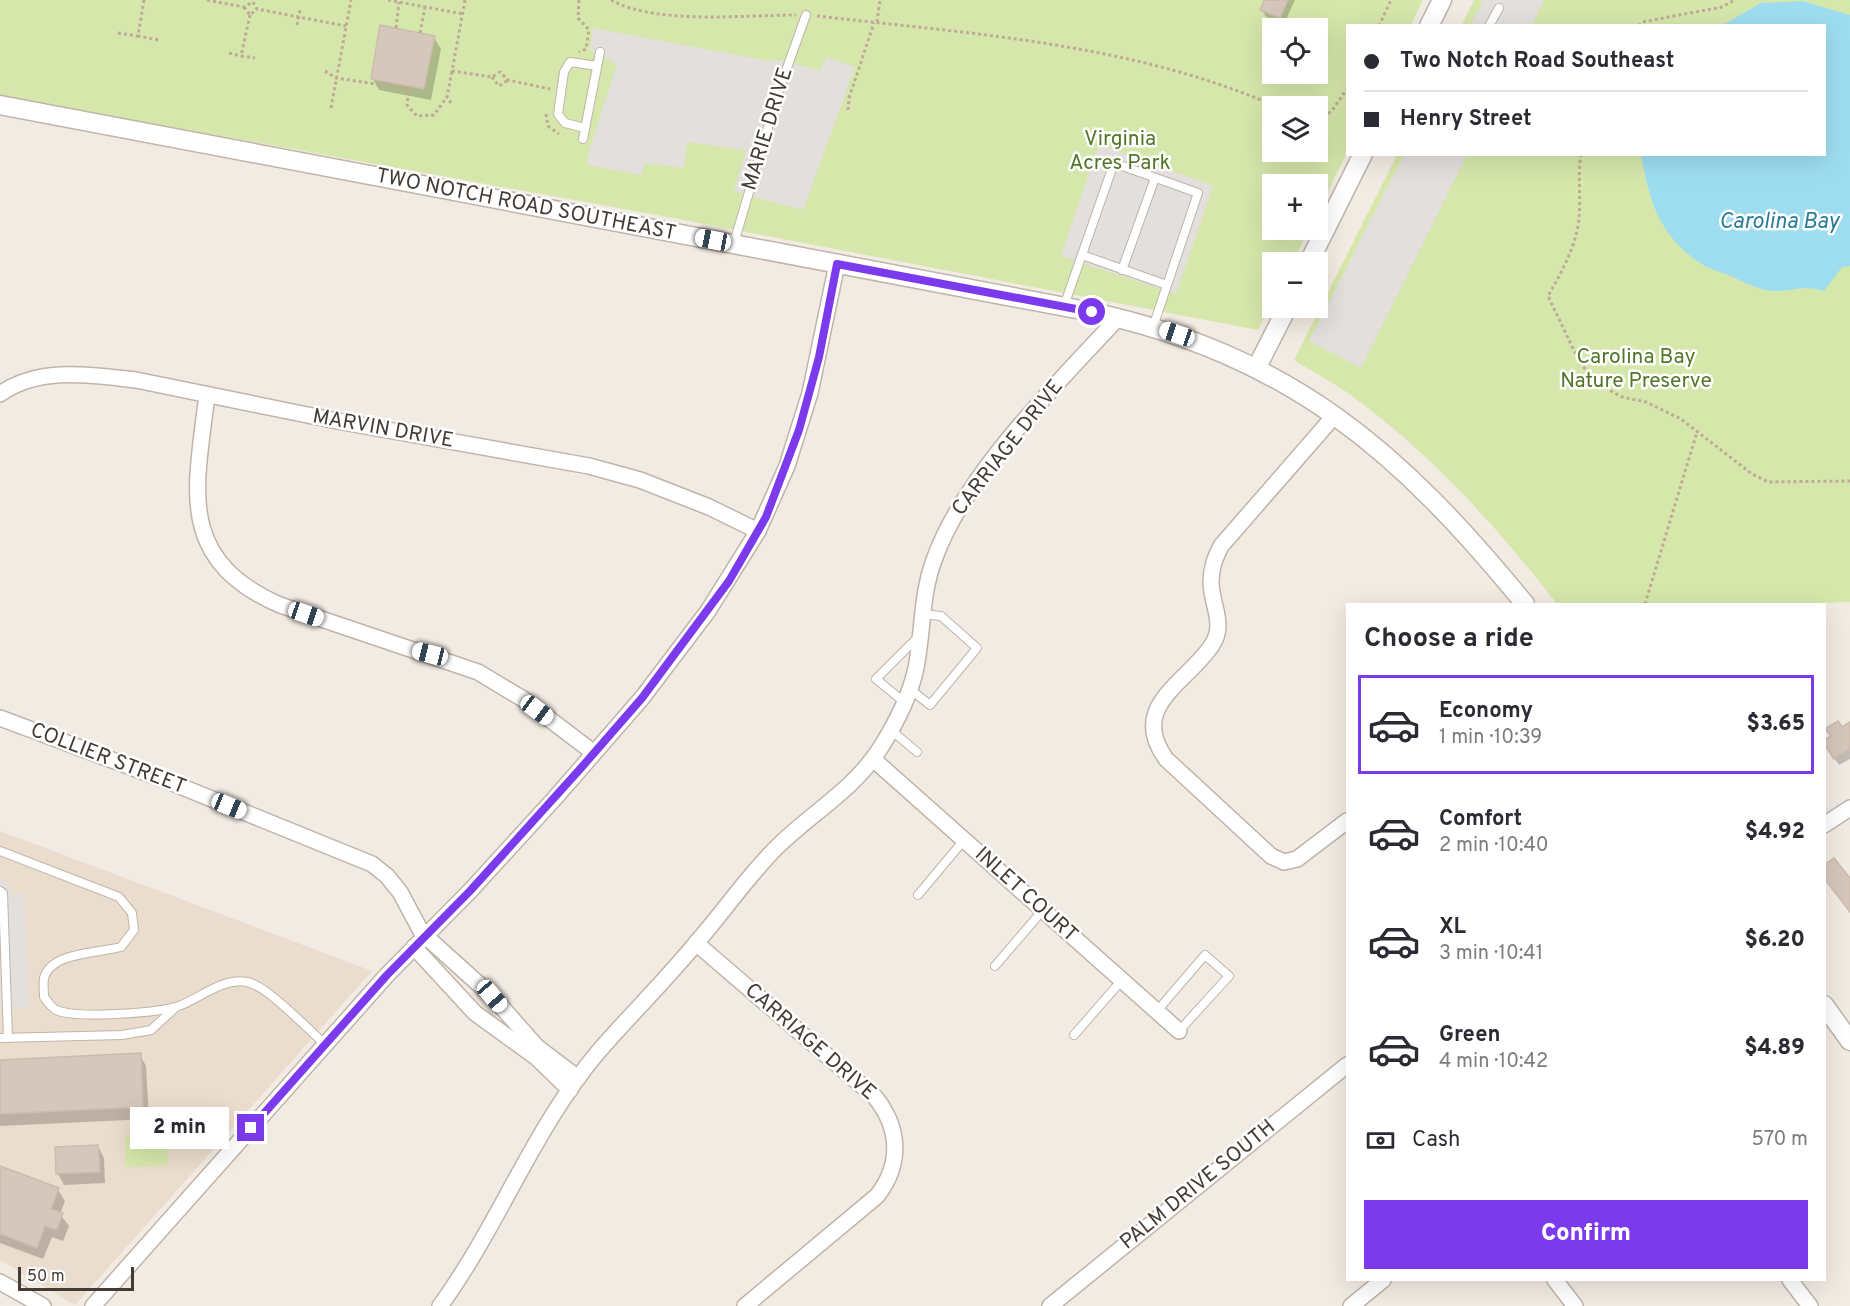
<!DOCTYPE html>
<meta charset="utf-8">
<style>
body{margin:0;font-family:Overpass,sans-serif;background:#f7f7f7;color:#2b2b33;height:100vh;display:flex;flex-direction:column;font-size:22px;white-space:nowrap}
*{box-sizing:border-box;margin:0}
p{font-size:20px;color:#7c7c81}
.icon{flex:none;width:33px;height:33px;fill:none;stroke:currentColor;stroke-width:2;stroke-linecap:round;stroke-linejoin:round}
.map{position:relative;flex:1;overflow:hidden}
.side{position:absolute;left:1346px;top:603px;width:480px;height:678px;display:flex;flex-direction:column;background:#fff;border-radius:0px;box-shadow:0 6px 24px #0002}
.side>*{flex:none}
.hud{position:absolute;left:1346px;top:24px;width:480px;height:132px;border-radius:0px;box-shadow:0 6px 24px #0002;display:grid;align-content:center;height:132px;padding:0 18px;background:#fff}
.buttons{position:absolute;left:1262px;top:18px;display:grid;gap:12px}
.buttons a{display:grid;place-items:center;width:66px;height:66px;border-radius:0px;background:#fff;box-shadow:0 6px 24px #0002;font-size:30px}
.scale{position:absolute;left:18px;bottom:15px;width:116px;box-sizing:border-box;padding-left:6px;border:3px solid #443b34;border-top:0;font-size:16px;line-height:21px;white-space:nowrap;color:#443b34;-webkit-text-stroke:4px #fff;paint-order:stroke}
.end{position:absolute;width:27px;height:27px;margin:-14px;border:8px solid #7c3aed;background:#fff;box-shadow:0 0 0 3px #fff}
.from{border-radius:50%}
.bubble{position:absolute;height:42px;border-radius:0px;background:#fff;box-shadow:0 6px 24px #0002;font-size:20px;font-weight:800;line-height:42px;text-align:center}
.car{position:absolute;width:18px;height:36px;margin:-18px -9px;border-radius:8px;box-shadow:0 0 4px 2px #0007;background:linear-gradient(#fff 24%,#345 0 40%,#fff 0 76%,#345 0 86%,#fff 0)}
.hud b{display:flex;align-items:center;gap:21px;height:57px;font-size:22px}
.hud b+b{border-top:2px solid #e1e1e2}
.hud i{width:15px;height:15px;background:#2b2b33}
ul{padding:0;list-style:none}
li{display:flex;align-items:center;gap:18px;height:99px;margin:0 12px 9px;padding:0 6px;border:3px solid transparent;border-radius:0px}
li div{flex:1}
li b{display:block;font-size:22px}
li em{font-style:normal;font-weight:800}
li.selected{border-color:#7c3aed}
li>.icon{width:54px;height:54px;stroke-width:1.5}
h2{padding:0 18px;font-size:27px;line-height:72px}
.pay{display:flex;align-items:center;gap:15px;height:66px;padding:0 18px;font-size:22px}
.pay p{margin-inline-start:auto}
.cta{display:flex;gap:12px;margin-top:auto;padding:12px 18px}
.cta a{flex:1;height:69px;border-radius:0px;background:#7c3aed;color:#fff;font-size:24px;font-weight:800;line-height:69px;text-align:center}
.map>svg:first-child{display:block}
</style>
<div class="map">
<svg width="1850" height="1306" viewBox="0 0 1850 1306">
<rect width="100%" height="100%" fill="#f2ebe3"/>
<path fill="#ebddcd" d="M0 831 372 971 75 1305 0 1260Z"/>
<g fill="#d6e7ab" fill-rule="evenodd">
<path d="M0 0H1423L1411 25 1347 26V153L1317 213V184H1272V230H1309L1292 262H1272V303L1258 330 673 218 0 96ZM1272 28H1317V74H1272ZM1272 106H1317V152H1272Z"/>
<path d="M1474 0H1850V602L1790 604H1557C1499 529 1432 455 1356 399 1337 384 1314 373 1294 360L1397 155 1824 154V26L1462 25Z"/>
<path d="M125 1135H167L168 1166 125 1167Z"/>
</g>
<g fill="#e2dfdc">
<path d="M1483 0H1544L1532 25 1470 26Z"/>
<path d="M593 28 768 61 782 60 820 71 827 57 855 67 803 210 734 191 746 150 687 142 684 168 645 163 642 175 587 165 589 151 617 64 590 50Z"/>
<path d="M1099 144 1213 186 1176 294 1061 256Z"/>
<path d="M1404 155H1467L1361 368 1309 341Z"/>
<path d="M0 879H4L12 893H24L29 1008 0 1010Z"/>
</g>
<path fill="#9eddf0" d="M1803 1 1850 15V266L1842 267 1824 291C1799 284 1795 292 1774 291 1761 291 1743 282 1731 276 1720 272 1706 268 1697 261 1658 233 1649 199 1641 155L1824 154V26L1723 25 1761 3Z"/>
<g fill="#0003">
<path d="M1266 0H1295L1284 24 1266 17 1262 10Z"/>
<path d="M434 38 441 49 431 100 379 90 373 79Z"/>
<path d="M1850 724V759L1839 765 1824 742Z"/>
<path d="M140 1055 146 1066 149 1119 0 1126V1061Z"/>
<path d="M98 1146 104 1158 105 1183 64 1185 58 1174Z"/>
<path d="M0 1168 58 1190 65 1201 60 1214 69 1226 63 1241 52 1237 43 1259 0 1243Z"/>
</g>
<g fill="#d6c7bc" stroke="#cebbac" stroke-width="1.5">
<path d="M1264 0H1288L1280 18 1260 10Z"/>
<path d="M380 25 435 36 424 89 371 79Z"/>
<path d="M1838 721 1842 727 1850 722V749L1834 759 1824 744V740L1831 736 1825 729Z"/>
<path d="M1834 858 1850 878V912L1824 878V865Z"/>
<path d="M141 1053 143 1107 0 1114V1060Z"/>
<path d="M98 1145 100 1172 56 1174 55 1147Z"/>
<path d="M0 1166 59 1188 51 1209 63 1213 57 1230 45 1226 37 1248 0 1234Z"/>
</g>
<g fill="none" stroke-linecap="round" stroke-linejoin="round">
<defs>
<g id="service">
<path d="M1489 26 1499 8"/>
<path d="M585 128 565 123 558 114 564 72 570 62 597 66"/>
<path d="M583 139 600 52"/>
<path d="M734 243 779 90 806 15"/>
<path d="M1082 255 1167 285"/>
<path d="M1122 270 1155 178"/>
<path d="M1064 306 1114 163 1198 193 1153 327"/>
<path d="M910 689 930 705 977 648 941 616 922 614"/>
<path d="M904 702 876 679 919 636"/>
<path d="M891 730 917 752"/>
<path d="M0 851 119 897 132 913 134 930 121 947C99 953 51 952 44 978 43 984 44 991 44 997 47 1001 52 1008 56 1010 76 1019 158 1013 179 1006 200 998 224 977 247 982 268 986 307 1029 325 1044"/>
<path d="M0 891 3 893 8 1038"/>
<path d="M918 895 964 840"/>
<path d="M995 966 1043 910"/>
<path d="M1157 1011 1205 955 1229 976 1179 1031"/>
<path d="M1074 1035 1122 980"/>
<path d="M0 1038 122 1035 151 1030 176 1007"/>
</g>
<g id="minor">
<path d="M0 394C39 366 91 375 136 380L337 421 589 466 640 480 709 507 758 531"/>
<path d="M207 395C196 488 175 559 280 605L478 672 523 699 594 753"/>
<path d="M1335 415 1221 546C1215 558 1211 568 1211 582 1211 604 1226 624 1212 645 1186 684 1128 706 1166 759L1271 856 1284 862 1297 859 1347 821"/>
<path d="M0 718 160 778 372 864 387 876 400 892 422 933 492 996 537 1047 578 1078"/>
<path d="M873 759 1179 1031"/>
<path d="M1824 825 1850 808"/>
<path d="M696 943 875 1097C900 1128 902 1164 877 1196L745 1306"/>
<path d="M414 947 475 1013 537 1058 570 1090"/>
<path d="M1555 1280 1575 1306"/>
<path d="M1790 1280 1810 1306"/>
<path d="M0 1282 43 1306"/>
<path d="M93 1306 387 975 470 891 555 798 642 698 708 611 758 531 787 466 810 393 837 264"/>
<path d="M440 1306C499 1225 534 1127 599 1051 631 1014 666 980 697 942 724 911 747 877 776 848 811 813 854 790 881 747 896 723 910 696 916 668 923 632 921 595 934 560 964 475 1057 384 1118 318"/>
<path d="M1050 1306 1347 1065"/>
<path d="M1351 1306 1383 1280"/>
</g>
<g id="tertiary">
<path d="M1429 26 1442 0"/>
<path d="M0 105 1092 312C1291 356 1399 450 1525 604"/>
<path d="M1309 262 1363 154"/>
<path d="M1257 367 1287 308"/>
<path d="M1824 1005 1850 1041"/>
</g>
</defs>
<use href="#service" stroke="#c0b4a9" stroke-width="10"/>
<use href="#minor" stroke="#c0b4a9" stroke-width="18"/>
<use href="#tertiary" stroke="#c0b4a9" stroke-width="21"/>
<g stroke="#bfaa97" stroke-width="3" stroke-dasharray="3 3" stroke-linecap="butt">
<path d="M144 0 138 36 159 40"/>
<path d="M207 0 244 7 253 2 257 9 346 26"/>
<path d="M388 0 463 14"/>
<path d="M465 0 452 71 492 77 500 72 508 80 550 89"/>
<path d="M579 0 578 18 589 30 586 49 579 52"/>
<path d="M611 0C656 25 745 15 796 15"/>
<path d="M244 7 250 15 257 9"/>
<path d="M250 15 241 56 255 58"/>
<path d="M817 16C972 34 1131 43 1275 106"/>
<path d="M877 22 880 0"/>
<path d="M297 25 300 10"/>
<path d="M1379 26 1391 0"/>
<path d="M1639 26 1642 22 1722 7 1735 0"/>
<path d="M396 28 399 2"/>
<path d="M118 33 138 36"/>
<path d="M420 33 425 7"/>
<path d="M229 53 241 56"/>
<path d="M325 71 336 78 409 89 407 105 417 116 434 115 447 97"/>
<path d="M492 77 499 86 508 80"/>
<path d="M451 103 447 97 452 71"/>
<path d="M331 108 351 0"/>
<path d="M848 110 849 98 874 23"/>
<path d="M546 114 548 126 559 134"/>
<path d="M1317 118 1331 112 1347 89"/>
<path d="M1581 154C1577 178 1582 203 1578 226 1573 252 1561 273 1548 296L1581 365 1609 390 1622 397 1646 402 1681 419 1752 474 1768 482 1850 481"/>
<path d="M1645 604 1697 432"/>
</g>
<use href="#service" stroke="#fff" stroke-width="8"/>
<use href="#minor" stroke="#fff" stroke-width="15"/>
<use href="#tertiary" stroke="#fff" stroke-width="18"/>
</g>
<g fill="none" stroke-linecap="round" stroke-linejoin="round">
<path stroke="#7c3aed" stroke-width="8" d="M251 1128 387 975 470 891 581 768 642 698 729 581 766 517 799 430 819 357 837 264 1092 312"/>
</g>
<g text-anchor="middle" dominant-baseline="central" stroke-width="5" stroke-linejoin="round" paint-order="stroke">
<g font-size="21" fill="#443b34" stroke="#fff">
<text transform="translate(768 129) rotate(-73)">MARIE DRIVE</text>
<text transform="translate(526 205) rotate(11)">TWO NOTCH ROAD SOUTHEAST</text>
<text transform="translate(383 429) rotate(10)">MARVIN DRIVE</text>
<text transform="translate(1008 448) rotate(-52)">CARRIAGE DRIVE</text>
<text transform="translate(108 759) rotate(21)">COLLIER STREET</text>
<text transform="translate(1026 895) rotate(42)">INLET COURT</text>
<text transform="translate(810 1042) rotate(41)">CARRIAGE DRIVE</text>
<text transform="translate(1198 1185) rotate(-39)">PALM DRIVE SOUTH</text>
</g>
<g font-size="21" fill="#527527" stroke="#fff">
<text x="1120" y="139">Virginia<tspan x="1120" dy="24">Acres Park</tspan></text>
<text x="1636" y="357">Carolina Bay<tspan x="1636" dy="24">Nature Preserve</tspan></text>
</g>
<g font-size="22" font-style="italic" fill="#297c97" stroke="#fff">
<text x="1779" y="222">Carolina Bay</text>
</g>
</g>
</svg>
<div class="buttons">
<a><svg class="icon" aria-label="locate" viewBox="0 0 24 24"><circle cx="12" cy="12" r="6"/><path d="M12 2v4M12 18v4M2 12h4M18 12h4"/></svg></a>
<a><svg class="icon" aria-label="layers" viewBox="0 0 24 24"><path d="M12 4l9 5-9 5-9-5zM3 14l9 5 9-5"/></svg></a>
<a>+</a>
<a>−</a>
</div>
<div class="scale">50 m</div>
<i class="end from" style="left:1092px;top:312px"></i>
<i class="end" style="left:251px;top:1128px"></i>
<div class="bubble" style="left:130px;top:1107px;width:99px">2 min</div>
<i class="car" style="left:713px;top:240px;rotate:281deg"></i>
<i class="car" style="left:1177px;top:334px;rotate:289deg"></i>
<i class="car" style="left:306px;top:614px;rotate:109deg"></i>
<i class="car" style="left:430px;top:654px;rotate:284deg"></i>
<i class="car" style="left:537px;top:710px;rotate:127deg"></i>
<i class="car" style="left:229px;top:806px;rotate:112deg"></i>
<i class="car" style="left:492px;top:996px;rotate:139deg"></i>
<div class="hud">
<b><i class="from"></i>Two Notch Road Southeast</b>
<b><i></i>Henry Street</b>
</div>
<section class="side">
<h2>Choose a ride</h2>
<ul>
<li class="selected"><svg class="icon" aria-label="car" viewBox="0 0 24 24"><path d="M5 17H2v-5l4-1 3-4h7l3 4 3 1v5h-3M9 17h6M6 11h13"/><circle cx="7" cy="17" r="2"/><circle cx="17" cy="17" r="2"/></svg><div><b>Economy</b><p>1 min · 10:39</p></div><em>$3.65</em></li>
<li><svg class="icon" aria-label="car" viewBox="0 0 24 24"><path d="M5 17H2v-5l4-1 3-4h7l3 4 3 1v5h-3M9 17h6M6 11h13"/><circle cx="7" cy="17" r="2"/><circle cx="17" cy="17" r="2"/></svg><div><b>Comfort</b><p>2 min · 10:40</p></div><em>$4.92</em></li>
<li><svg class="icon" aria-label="car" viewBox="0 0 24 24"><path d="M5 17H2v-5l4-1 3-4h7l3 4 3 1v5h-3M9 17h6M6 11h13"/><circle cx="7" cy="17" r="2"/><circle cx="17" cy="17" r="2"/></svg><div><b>XL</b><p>3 min · 10:41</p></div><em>$6.20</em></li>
<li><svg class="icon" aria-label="car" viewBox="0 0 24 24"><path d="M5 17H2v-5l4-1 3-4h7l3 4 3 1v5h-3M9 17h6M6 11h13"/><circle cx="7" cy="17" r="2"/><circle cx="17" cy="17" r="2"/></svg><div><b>Green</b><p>4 min · 10:42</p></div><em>$4.89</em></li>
</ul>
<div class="pay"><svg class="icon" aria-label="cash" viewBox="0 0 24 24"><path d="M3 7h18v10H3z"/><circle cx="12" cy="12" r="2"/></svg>Cash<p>570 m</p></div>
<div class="cta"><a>Confirm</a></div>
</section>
</div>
